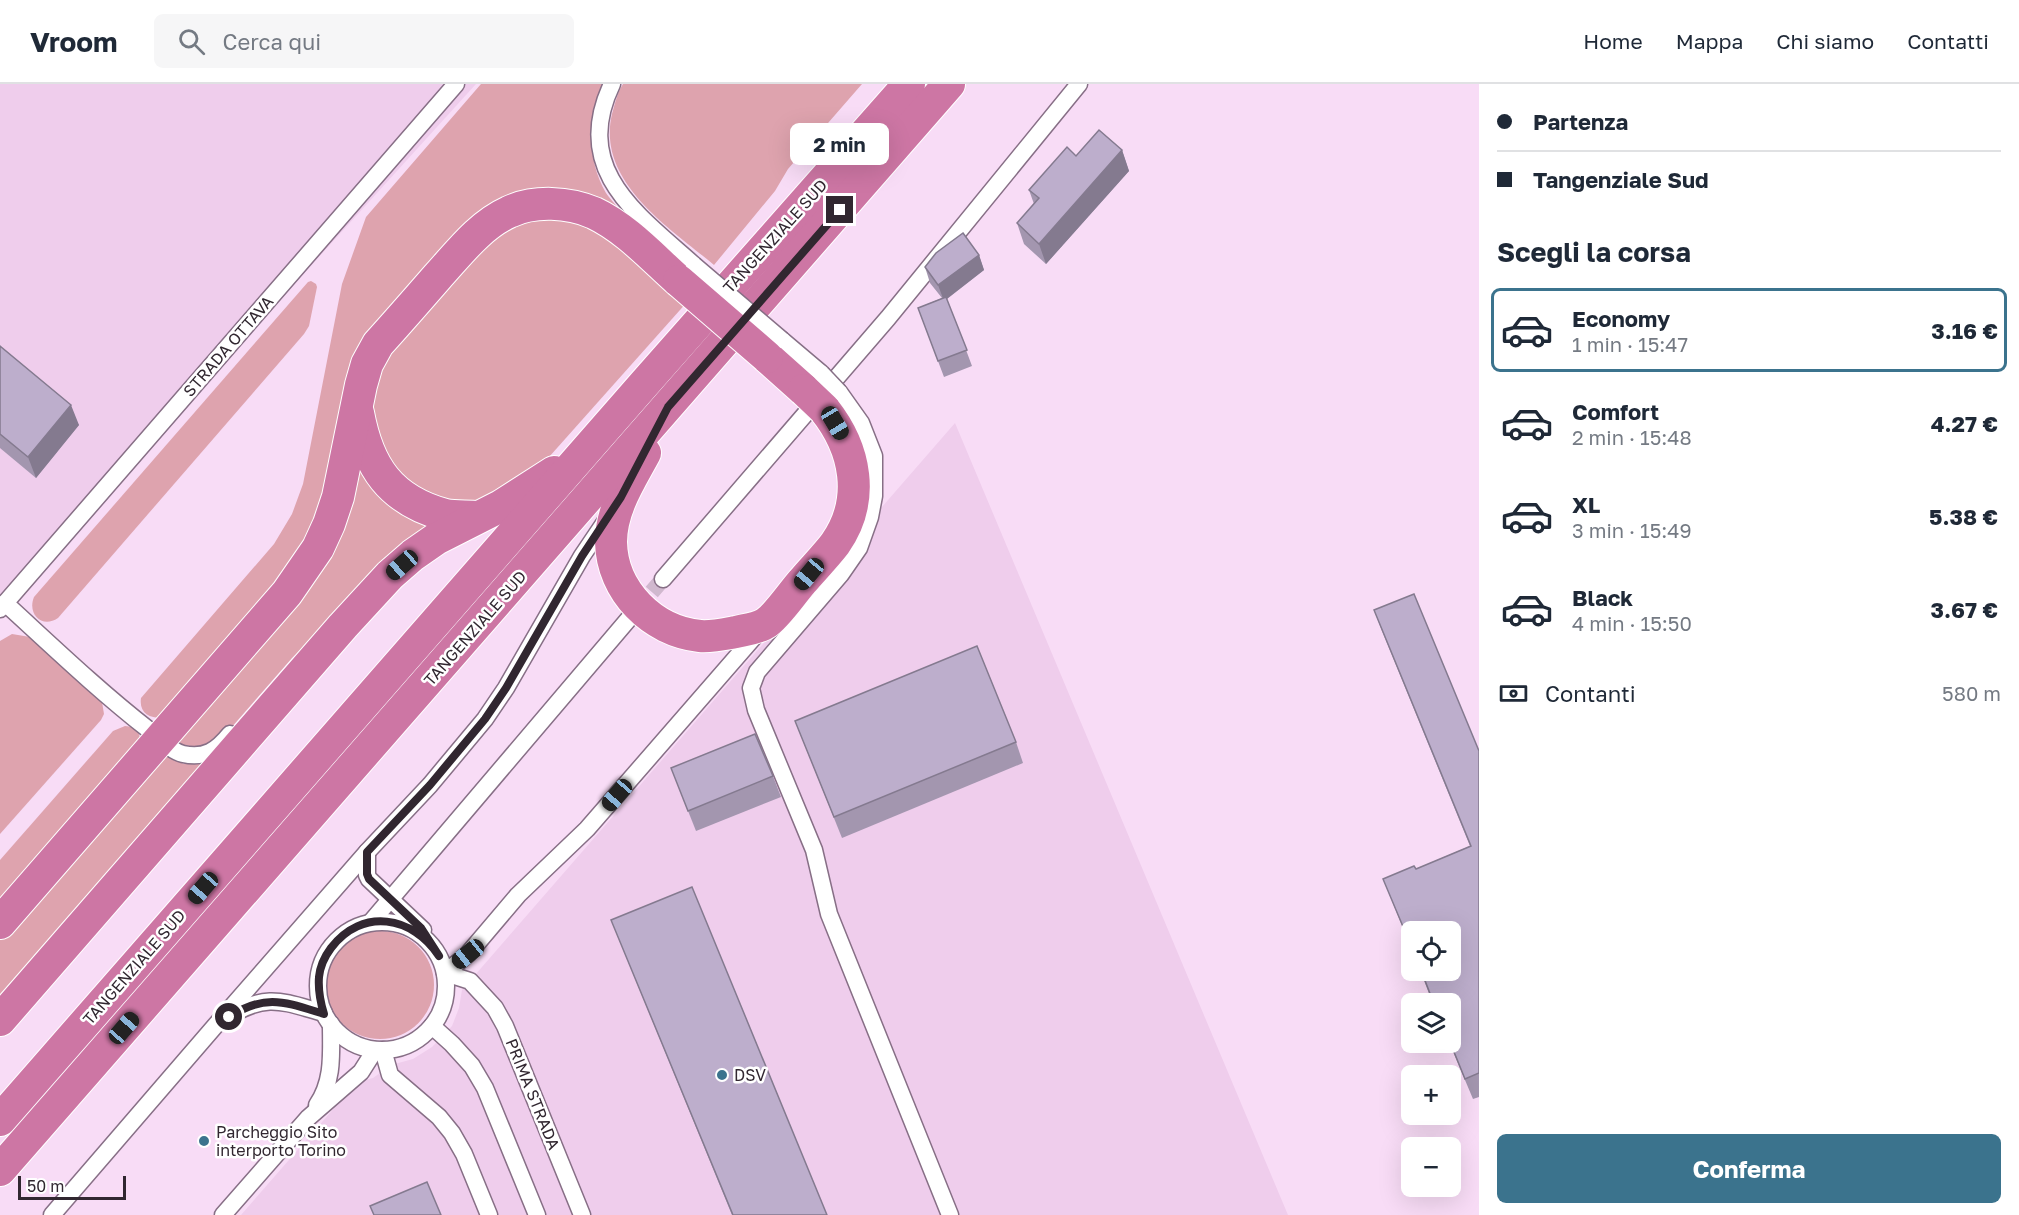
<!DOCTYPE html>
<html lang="it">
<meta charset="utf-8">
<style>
body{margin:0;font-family:"Golos Text",sans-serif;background:#f6f6f7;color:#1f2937;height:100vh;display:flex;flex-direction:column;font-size:22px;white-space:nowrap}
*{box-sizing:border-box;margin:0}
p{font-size:20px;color:#747a83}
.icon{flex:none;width:33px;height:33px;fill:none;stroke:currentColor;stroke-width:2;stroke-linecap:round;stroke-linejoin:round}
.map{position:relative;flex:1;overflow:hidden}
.details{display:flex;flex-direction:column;background:#fff;width:540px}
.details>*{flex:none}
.hud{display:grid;align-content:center;height:132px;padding:0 18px;background:#fff}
.tools{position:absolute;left:1401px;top:837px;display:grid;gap:12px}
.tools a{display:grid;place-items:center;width:60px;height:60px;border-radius:9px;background:#fff;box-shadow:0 6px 24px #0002;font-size:30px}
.scale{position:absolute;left:18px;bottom:15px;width:108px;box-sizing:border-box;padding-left:6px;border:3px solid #312730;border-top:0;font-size:16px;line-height:21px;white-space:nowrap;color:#312730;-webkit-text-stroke:4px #fff;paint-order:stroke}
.end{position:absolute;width:27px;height:27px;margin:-14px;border:8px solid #312730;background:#fff;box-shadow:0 0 0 3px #fff}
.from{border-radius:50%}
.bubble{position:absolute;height:42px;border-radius:9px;background:#fff;box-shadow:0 6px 24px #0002;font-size:20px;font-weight:700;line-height:42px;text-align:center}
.car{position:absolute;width:18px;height:36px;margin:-18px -9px;border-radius:8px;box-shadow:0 0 4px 2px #0007;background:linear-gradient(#222 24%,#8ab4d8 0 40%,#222 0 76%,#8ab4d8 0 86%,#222 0)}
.hud b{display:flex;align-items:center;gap:21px;height:57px;font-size:22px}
.hud b+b{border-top:2px solid #e0e1e3}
.hud i{width:15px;height:15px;background:#1f2937}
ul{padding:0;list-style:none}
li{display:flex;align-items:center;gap:18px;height:84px;margin:0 12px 9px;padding:0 6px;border:3px solid transparent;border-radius:9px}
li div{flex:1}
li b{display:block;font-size:22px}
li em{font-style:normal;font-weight:700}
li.selected{border-color:#3b738d}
li>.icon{width:54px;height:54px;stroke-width:1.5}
h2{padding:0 18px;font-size:27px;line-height:72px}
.pay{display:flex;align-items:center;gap:15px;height:66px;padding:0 18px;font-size:22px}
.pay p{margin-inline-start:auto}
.primary-button{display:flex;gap:12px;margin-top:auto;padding:12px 18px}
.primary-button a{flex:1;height:69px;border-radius:9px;background:#3b738d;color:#fff;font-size:24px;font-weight:700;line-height:69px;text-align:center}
header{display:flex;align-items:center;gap:36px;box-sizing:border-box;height:84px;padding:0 30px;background:#fff;border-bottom:2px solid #e0e1e3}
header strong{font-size:28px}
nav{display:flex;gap:33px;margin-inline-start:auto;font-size:21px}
.search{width:420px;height:54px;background:#f6f6f7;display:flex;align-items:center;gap:15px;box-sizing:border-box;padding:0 21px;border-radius:9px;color:#747a83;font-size:22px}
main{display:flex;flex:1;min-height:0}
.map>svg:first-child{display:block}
</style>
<header>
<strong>Vroom</strong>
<div class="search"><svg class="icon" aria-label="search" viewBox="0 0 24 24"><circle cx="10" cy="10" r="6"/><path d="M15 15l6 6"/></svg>Cerca qui</div>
<nav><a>Home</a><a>Mappa</a><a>Chi siamo</a><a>Contatti</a></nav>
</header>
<main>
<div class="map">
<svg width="1479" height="1131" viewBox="0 0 1479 1131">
<rect width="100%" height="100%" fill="#f8dcf6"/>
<g fill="#efcdec">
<path d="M0 0H476L10 513 0 520Z"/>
<path d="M955 339 1288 1131H241L357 998 373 994 391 981 413 975 432 963 452 942 459 924 462 906Z"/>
</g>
<g fill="#dea3ae">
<path d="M481 0H603C587 32 587 77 606 109 612 118 621 126 628 134L541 111 372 254 340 362 302 474 162 634C148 634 139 628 141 614L274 460 292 430 303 400 342 200 366 133Z"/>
<path d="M623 0H862L788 85 775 107 714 181C670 144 596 98 612 30 615 20 617 9 623 0Z"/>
<path d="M529 131 579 133 688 217 533 391 463 423 404 401 371 352V294L483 154Z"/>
<path d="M311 197 316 200 317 203 309 242 304 250 58 534C42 545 27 530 34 513L308 198Z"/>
<path d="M354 380 433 436 363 507 292 574 224 652C208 663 195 665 177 659Z"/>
<path d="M12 550 30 553 102 618 104 630 101 636 0 750V557Z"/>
<path d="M125 642C138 643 141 650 140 662L0 824V776L113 647Z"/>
<path d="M165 671 184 680 207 678 0 920V852Z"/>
<circle cx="380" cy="901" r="54"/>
</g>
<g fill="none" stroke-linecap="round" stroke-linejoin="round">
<path stroke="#d0b8ce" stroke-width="16" stroke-dasharray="16 8" stroke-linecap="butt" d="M636 526 663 495"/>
<defs>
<g id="minor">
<path d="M612 0C571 86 637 130 694 181"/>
<path d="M782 256 821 289"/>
<path d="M839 308 861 339 874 372V412L870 433 859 464 841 490 757 588 751 604 756 626 814 766 829 830 950 1131"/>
<path d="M663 495 888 234 1079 0"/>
<path d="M5 519C52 562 99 607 149 646 160 654 170 667 183 670 205 675 217 666 230 650"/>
<path d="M0 525 456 0"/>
<path d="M367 768V791L369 795 423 846"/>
<path d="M371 838 632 531"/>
<circle cx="382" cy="902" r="64"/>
<path d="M445 889 468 870 518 811 587 745 761 545"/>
<path d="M445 889 470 897 495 924 505 942 582 1131"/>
<path d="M228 933C267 908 283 918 324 929"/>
<path d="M432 942 452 960 472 982 485 1004 537 1131"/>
<path d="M383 966 390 991 439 1033 452 1049 464 1070 489 1131"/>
<path d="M317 1021C334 996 331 969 331 940"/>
<path d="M52 1131 215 942 367 768 430 701 485 635 506 604 582 472 607 435"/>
<path d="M223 1131 308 1034 361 988 375 966"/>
</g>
<g id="motorway">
<path d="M767 273 804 306"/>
<path d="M358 329C368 383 390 416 445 431 455 433 467 432 478 433"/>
<path d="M645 369C630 397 611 425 611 458 612 507 652 547 700 552 711 553 725 550 736 548 744 546 759 544 766 539 777 532 793 508 802 498 813 485 825 473 835 460 866 416 856 365 824 325"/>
<path d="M0 839 287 509 318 464 329 440 338 413 361 301 367 280 378 260C398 238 418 215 438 192 459 169 480 141 509 128 534 116 569 118 594 129 626 144 653 174 679 197"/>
<path d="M0 936 343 542 390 491 413 471 436 455 501 422 554 388"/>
<path d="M0 1036 644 300 909 0"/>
<path d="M0 1086 949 0"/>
</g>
</defs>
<use href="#minor" stroke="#876f86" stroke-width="19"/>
<use href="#motorway" stroke="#fff" stroke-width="34"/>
<use href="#minor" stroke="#fff" stroke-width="16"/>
<use href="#motorway" stroke="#cd76a4" stroke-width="32"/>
<defs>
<g id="minor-bridge">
<path d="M694 181 782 256"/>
<path d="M821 289 839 308"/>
</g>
<g id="motorway-bridge">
<path d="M679 197 767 273"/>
<path d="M804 306 824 325"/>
</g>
</defs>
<use href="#minor-bridge" stroke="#876f86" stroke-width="19" stroke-linecap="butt"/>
<use href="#motorway-bridge" stroke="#fff" stroke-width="34" stroke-linecap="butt"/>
<use href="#minor-bridge" stroke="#fff" stroke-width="16"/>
<use href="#motorway-bridge" stroke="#cd76a4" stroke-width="32"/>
</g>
<g fill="#a396af">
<path d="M1122 66 1129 87 1046 180 1024 160 1017 139 1034 120 1029 106 1076 72Z"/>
<path d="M979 171 984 186 947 215 972 282 944 293 918 224 942 214 930 199 925 183Z"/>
<path d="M0 262 79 341 36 394 0 364Z"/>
<path d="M1374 526 1479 667V1013L1473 1015 1449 958H1450V920H1433L1420 886H1450L1412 848V866L1383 795 1416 785 1470 762 1382 547Z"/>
<path d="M795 637 1016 658 1023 679 842 754Z"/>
<path d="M671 684 773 692 781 713 696 747Z"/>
<path d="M611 836 827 1131H732Z"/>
</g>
<g fill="#847a8f">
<path d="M1122 66 1129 87 1046 180 1039 160Z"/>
<path d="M979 171 984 186 944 217 938 201Z"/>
<path d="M71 321 79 341 36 394 28 373Z"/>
</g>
<g fill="#bdaecc" stroke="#847a8f" stroke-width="1.5">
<path d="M1099 46 1122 66 1039 160 1017 139 1039 114 1029 106 1067 63 1076 72Z"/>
<path d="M963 149 979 171 938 201 925 183 936 169Z"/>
<path d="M946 213 967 266 938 277 918 224Z"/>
<path d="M0 262 71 321 28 373 0 350Z"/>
<path d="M1414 510 1479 667V989L1465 995 1450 958V920H1434L1421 886H1450V848H1412V864L1383 795 1414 782 1416 785 1471 762 1374 526Z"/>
<path d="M977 562 1016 658 834 733 795 637Z"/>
<path d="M755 650 773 692 688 727 671 684Z"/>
<path d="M692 803 827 1131H733L611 836Z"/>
<path d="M427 1098 441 1131H374L370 1122Z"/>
</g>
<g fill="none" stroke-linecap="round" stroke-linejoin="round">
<path stroke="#312730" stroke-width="8" d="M229 933C266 909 285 918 324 930 320 917 318 906 319 893 320 883 325 872 331 864 362 823 413 832 439 872L421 844 369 795 367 790V768L430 701 485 635 506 604 582 472 621 413 668 323 840 126"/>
</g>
<g fill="#3b738d" stroke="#fff" stroke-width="2">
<circle cx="722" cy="991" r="6"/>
<circle cx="204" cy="1057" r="6"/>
</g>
<g text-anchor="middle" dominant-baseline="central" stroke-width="5" stroke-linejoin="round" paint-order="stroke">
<g font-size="16" fill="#312730" stroke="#fff">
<text transform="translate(775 152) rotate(-48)">TANGENZIALE SUD</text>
<text transform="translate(228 262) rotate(-49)">STRADA OTTAVA</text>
<text transform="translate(475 544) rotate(-49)">TANGENZIALE SUD</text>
<text transform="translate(134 883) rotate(-49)">TANGENZIALE SUD</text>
<text transform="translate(533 1010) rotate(68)">PRIMA STRADA</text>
</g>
<g font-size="16" fill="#312730" stroke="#fff" text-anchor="start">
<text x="734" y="991">DSV</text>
<text x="216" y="1048">Parcheggio Sito<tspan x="216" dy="18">interporto Torino</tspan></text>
</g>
</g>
</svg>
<div class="tools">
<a><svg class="icon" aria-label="locate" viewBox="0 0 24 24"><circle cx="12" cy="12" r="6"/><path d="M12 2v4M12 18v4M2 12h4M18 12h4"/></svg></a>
<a><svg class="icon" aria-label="layers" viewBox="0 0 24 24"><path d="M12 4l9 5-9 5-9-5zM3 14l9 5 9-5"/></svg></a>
<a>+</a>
<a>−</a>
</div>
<div class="scale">50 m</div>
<i class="end from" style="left:229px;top:933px"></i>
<i class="end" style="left:840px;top:126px"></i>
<div class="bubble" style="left:790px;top:39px;width:99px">2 min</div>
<i class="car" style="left:835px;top:339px;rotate:149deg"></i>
<i class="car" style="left:402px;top:481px;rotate:229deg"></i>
<i class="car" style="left:809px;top:490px;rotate:220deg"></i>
<i class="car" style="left:617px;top:711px;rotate:221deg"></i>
<i class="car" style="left:203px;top:804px;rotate:221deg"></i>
<i class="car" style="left:468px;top:870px;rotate:231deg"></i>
<i class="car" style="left:124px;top:944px;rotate:41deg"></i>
</div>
<section class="details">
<div class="hud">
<b><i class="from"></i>Partenza</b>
<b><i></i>Tangenziale Sud</b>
</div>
<h2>Scegli la corsa</h2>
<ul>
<li class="selected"><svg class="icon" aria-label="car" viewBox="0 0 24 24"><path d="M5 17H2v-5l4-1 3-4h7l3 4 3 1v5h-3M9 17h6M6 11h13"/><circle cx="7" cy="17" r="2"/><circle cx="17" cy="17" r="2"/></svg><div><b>Economy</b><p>1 min · 15:47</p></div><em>3.16 €</em></li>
<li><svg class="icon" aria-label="car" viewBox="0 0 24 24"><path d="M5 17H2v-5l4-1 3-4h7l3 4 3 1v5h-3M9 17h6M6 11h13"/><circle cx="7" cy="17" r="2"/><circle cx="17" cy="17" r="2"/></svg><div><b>Comfort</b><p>2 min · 15:48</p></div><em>4.27 €</em></li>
<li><svg class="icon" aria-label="car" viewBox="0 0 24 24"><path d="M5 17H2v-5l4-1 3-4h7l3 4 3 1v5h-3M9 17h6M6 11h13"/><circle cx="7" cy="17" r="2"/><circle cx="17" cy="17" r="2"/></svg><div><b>XL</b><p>3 min · 15:49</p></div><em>5.38 €</em></li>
<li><svg class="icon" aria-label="car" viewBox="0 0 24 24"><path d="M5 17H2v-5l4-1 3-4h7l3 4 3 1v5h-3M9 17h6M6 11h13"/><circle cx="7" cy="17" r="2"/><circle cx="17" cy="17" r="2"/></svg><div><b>Black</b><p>4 min · 15:50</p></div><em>3.67 €</em></li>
</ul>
<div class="pay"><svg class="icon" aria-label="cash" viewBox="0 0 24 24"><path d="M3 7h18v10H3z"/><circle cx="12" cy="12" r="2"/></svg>Contanti<p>580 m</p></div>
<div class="primary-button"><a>Conferma</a></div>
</section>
</main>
